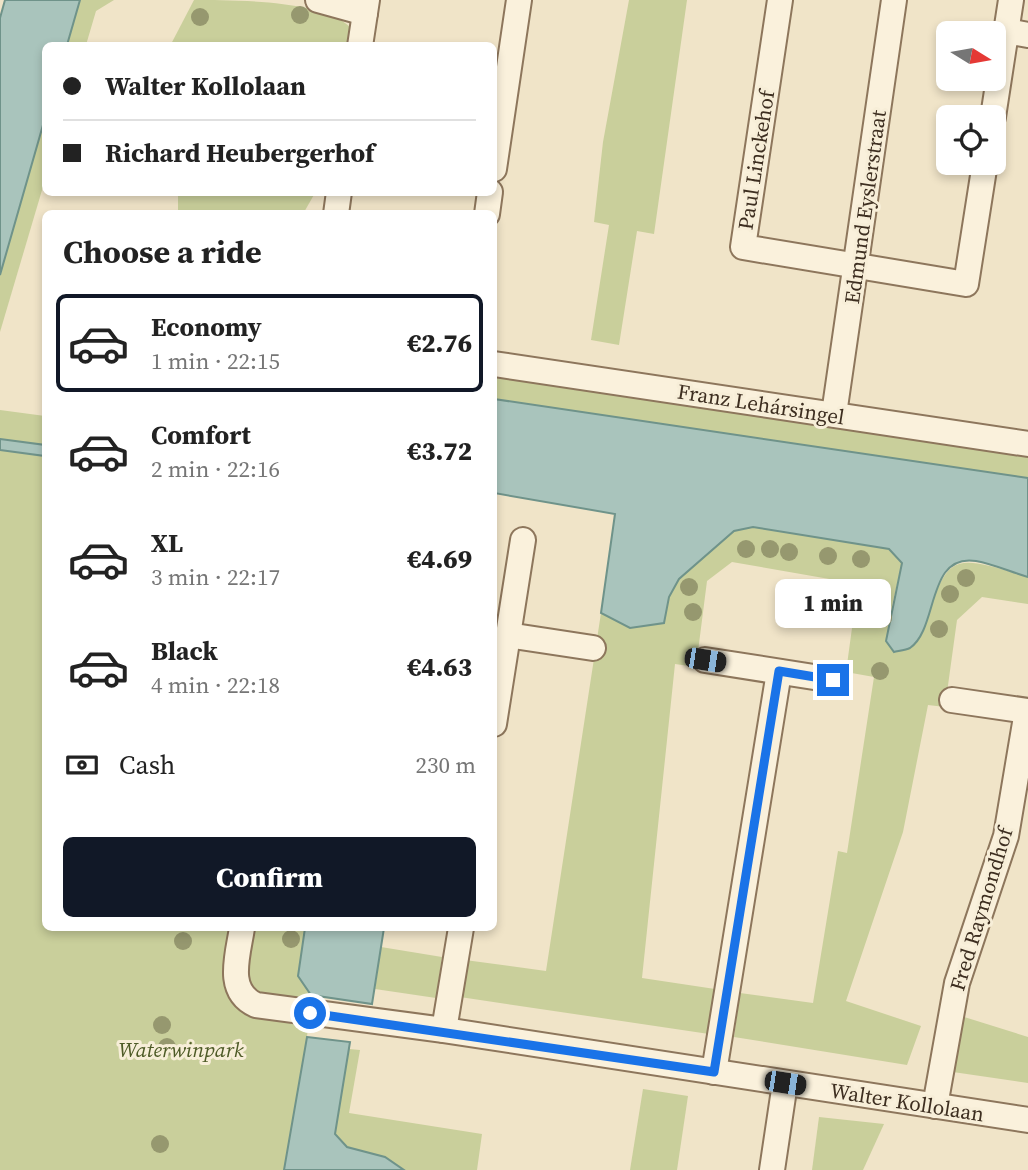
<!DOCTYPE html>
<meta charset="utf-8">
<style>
body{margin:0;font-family:"Source Serif 4",serif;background:#f2f2f2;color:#222;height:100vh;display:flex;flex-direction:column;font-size:26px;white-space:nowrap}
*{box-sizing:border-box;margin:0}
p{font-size:23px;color:#767676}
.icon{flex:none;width:38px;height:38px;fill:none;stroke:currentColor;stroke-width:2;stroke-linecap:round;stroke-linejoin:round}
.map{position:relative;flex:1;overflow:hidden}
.details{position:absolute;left:42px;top:210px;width:455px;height:721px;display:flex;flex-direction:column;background:#fff;border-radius:10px;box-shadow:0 4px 10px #0003}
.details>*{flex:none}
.hud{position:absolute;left:42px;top:42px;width:455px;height:154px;border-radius:10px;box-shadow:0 4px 10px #0003;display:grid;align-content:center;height:154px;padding:0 21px;background:#fff}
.needle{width:46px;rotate:101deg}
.tools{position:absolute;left:936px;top:21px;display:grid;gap:14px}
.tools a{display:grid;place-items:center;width:70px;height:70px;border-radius:10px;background:#fff;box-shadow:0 4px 10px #0003;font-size:35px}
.end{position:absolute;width:32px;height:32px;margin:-16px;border:9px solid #1a73e8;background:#fff;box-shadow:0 0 0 4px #fff}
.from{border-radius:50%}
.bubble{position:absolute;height:49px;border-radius:10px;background:#fff;box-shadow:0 4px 10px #0003;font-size:23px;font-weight:800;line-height:49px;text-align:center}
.car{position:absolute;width:21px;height:42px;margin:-21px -10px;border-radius:9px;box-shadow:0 0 5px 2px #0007;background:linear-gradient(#222 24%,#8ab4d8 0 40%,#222 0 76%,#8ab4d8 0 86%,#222 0)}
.hud b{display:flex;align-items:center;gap:24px;height:66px;font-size:26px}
.hud b+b{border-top:2px solid #e0e0e0}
.hud i{width:18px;height:18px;background:#222}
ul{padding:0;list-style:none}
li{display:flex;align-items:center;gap:21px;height:98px;margin:0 14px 10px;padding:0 7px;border:4px solid transparent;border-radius:10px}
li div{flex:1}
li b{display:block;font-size:26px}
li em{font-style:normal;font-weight:800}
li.active{border-color:#111827}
li>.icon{width:63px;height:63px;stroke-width:1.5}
h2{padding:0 21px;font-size:32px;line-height:84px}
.pay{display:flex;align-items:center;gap:18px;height:77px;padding:0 21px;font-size:26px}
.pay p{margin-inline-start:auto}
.cta{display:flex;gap:14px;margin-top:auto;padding:14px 21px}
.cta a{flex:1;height:80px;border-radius:10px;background:#111827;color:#fff;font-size:28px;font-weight:800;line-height:80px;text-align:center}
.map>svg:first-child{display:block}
</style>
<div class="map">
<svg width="1028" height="1170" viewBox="0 0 1028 1170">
<rect width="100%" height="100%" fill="#f0e4c8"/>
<g fill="#c9cf9b">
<path d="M80 0H114L96 11 86 45H67Z"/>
<path d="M194 0C235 0 325 0 351 28L348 45 170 46Z"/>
<path d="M629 0H687L654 234 637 231 619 345 591 340 609 225 594 222 603 142Z"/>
<path d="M45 118V180L0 332V275Z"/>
<path d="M178 193V192L315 193 303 214 178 213Z"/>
<path d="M494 372 1028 453V478L494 399Z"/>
<path d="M0 410 45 416V445L0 439Z"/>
<path d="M0 450 45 456 46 928H305L298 976 311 995 307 1037 284 1170H0Z"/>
<path d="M753 527 889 549 902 563 891 610 920 635C950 555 944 551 1028 577V604L982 597 957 620 945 707 928 705 903 832 846 1001 921 1026 907 1065 734 1037 740 993 813 1003 838 851 847 853 874 677 846 672 858 584 732 562 707 581 696 667 675 664 642 978 715 989 709 1034 460 997 465 960 546 971 601 613 630 628 664 623 669 597 679 579 734 531Z"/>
<path d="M381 947 442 957 436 998 375 989Z"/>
<path d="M961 1016 1028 1037V1083L953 1072Z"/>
<path d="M349 1049 360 1050 349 1113 482 1134 477 1170H404L385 1157 347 1147 335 1134Z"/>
<path d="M643 1089 688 1096 677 1170H630Z"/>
<path d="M819 1117 884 1124 863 1170H812Z"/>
</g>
<g fill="#a9c4bc" stroke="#6f938a" stroke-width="2">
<path d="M5 0H80L67 45 46 46 45 118 0 275V18Z"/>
<path d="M494 399 1028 478V577C1011 572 993 564 976 561 926 553 939 628 910 648 906 650 898 651 894 652L886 641 902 563 889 549 753 527 734 531 679 579 669 597 664 623 630 628 601 613 615 514 494 493Z"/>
<path d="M0 439 45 445V456L0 450Z"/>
<path d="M305 928H384L372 1004 311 995 298 976Z"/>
<path d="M307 1037 350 1042 335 1134 347 1147 385 1157 404 1170H284Z"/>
</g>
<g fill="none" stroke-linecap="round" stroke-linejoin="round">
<defs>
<g id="minor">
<path d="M318 0 365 13"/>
<path d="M780 0 743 247 966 284 985 163"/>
<path d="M1006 31 1028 35"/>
<path d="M360 46 367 0"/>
<path d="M993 117 1011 0"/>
<path d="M494 169 519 0"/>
<path d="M336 214 339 192"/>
<path d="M487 214 490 192"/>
<path d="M494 364 1028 444"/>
<path d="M834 414 894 0"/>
<path d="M508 635 593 648"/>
<path d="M705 660 833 680"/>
<path d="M952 700 1028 711"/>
<path d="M494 724 523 540"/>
<path d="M242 928C238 955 225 991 256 1005L444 1030 1028 1120"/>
<path d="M444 1030 461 928"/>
<path d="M714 1072 779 672"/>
<path d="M935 1106 957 983 1006 836 1027 711"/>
<path d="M772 1170 785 1083"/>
</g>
</defs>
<use href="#minor" stroke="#8d765c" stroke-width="28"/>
<use href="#minor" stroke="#faf1dc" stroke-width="24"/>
</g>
<g fill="#96986f">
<circle cx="300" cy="15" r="9"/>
<circle cx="200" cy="17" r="9"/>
<circle cx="746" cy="549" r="9"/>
<circle cx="770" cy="549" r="9"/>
<circle cx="789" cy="552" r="9"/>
<circle cx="828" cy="556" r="9"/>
<circle cx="861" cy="559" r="9"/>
<circle cx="966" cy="578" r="9"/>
<circle cx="689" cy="587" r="9"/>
<circle cx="950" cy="594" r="9"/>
<circle cx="868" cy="603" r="9"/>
<circle cx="693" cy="612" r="9"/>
<circle cx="883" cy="618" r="9"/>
<circle cx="939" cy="629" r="9"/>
<circle cx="880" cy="671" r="9"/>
<circle cx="291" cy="939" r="9"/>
<circle cx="183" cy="941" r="9"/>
<circle cx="162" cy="1025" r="9"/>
<circle cx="167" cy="1047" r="9"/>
<circle cx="160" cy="1144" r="9"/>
</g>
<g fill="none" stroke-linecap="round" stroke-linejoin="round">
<path stroke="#1a73e8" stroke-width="9" d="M310 1013 714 1072 779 671 833 680"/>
</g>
<g text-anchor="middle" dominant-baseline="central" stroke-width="6" stroke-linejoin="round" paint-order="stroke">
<g font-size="21" fill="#3d2e20" stroke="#f7eed8">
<text transform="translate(756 160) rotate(-81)">Paul Linckehof</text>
<text transform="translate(865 207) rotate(-82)">Edmund Eyslerstraat</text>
<text transform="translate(761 404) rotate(9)">Franz Lehársingel</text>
<text transform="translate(981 909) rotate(-73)">Fred Raymondhof</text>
<text transform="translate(907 1102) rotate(9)">Walter Kollolaan</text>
</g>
<g font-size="21" font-style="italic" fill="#4d5a26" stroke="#f7eed8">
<text x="181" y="1049">Waterwinpark</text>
</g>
</g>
</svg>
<div class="tools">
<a><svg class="needle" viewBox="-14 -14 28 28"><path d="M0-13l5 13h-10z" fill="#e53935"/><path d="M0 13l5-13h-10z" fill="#767676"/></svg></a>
<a><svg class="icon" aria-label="locate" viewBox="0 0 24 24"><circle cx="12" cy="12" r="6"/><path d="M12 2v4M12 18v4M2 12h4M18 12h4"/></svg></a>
</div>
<i class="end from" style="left:310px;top:1013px"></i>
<i class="end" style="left:833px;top:680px"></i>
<div class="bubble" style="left:775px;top:579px;width:116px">1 min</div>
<i class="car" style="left:705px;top:660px;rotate:99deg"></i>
<i class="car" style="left:785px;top:1083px;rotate:99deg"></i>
<div class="hud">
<b><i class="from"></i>Walter Kollolaan</b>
<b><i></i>Richard Heubergerhof</b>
</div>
<section class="details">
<h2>Choose a ride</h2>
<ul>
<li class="active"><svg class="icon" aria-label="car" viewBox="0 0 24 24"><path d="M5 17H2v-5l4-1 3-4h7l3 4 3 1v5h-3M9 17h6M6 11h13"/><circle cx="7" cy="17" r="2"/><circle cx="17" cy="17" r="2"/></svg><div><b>Economy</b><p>1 min · 22:15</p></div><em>€2.76</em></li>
<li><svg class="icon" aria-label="car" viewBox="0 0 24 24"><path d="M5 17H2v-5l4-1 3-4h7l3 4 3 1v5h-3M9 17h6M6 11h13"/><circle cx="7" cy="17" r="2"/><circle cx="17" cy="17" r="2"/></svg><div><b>Comfort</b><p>2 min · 22:16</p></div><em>€3.72</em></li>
<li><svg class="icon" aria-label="car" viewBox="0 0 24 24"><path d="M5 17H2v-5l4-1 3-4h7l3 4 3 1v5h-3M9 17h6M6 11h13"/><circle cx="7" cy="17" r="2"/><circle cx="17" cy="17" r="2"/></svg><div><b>XL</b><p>3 min · 22:17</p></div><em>€4.69</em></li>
<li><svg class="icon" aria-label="car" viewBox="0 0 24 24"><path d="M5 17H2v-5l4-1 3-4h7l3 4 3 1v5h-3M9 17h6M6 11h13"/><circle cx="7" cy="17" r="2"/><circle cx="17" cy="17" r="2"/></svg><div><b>Black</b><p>4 min · 22:18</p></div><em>€4.63</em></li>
</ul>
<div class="pay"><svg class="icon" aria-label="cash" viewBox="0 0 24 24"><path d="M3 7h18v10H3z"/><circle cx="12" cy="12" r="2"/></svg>Cash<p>230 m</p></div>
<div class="cta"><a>Confirm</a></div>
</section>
</div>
